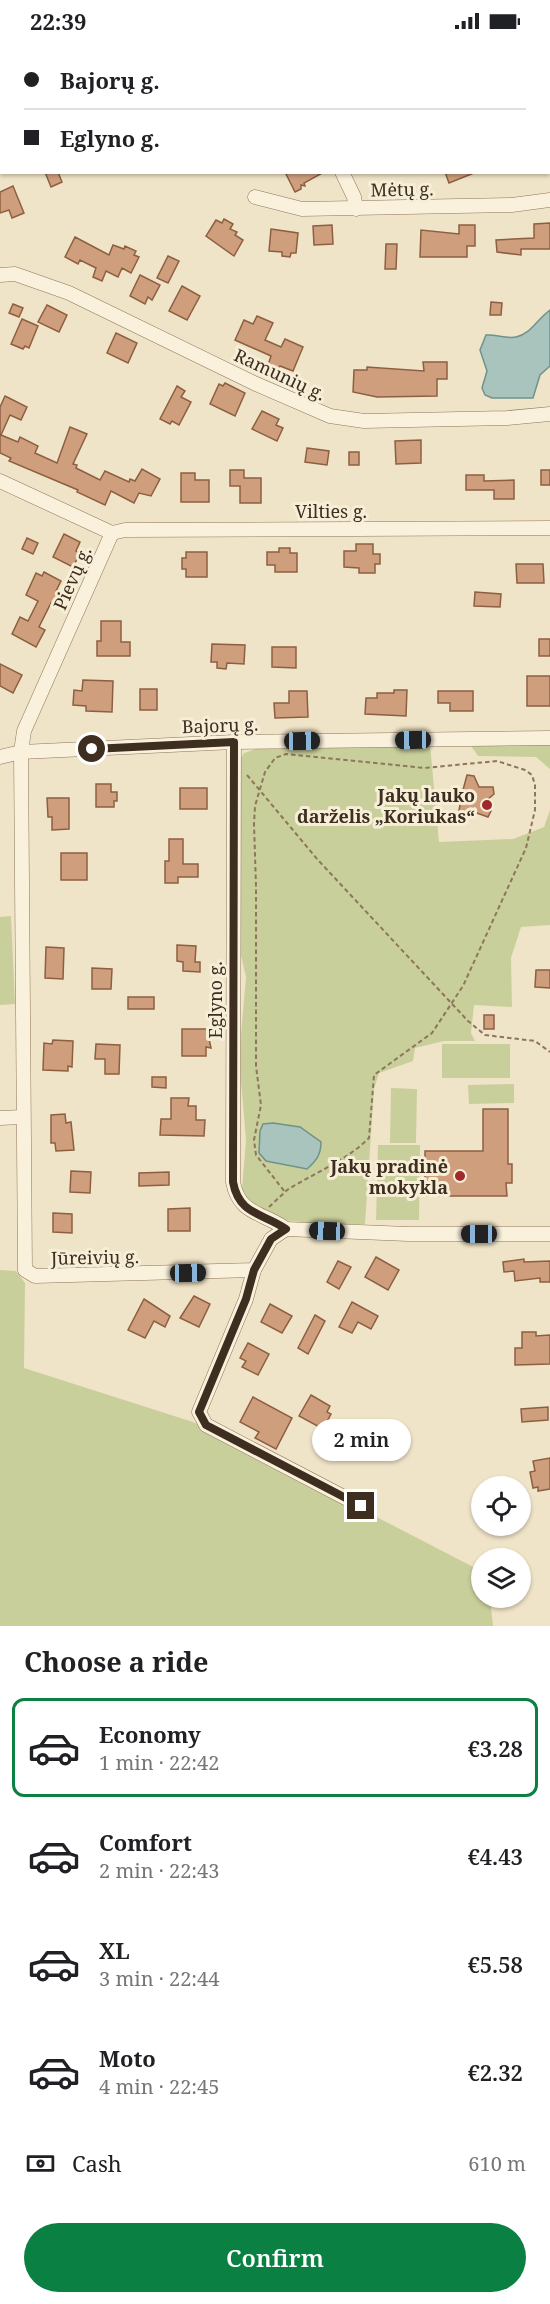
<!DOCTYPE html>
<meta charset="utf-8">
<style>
body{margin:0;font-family:"Noto Serif",serif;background:#f6f6f6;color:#202124;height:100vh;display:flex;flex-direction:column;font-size:22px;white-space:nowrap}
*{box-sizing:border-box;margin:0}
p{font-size:20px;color:#757577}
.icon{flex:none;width:33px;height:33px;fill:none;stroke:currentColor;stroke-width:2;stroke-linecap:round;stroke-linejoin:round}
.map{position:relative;height:1584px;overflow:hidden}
.details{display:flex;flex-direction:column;background:#fff;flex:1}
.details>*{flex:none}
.banner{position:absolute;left:0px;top:0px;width:550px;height:132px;box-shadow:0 2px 4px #0004;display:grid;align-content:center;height:132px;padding:0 24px;background:#fff}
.controls{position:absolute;left:471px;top:1434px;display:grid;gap:12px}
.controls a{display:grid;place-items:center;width:60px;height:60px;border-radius:50%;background:#fff;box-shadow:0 2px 4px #0004;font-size:30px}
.end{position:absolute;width:27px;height:27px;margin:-14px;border:8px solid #3d2e20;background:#fff;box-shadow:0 0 0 3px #fff}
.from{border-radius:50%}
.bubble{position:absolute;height:42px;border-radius:21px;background:#fff;box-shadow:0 2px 4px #0004;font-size:20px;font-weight:600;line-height:42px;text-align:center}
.car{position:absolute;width:18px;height:36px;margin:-18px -9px;border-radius:8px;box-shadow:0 0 4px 2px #0007;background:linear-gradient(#222 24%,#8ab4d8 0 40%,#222 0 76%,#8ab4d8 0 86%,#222 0)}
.banner b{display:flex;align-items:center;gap:21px;height:57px;font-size:22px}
.banner b+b{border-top:2px solid #e0e0e0}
.banner i{width:15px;height:15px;background:#202124}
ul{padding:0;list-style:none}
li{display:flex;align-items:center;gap:18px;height:99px;margin:0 12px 9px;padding:0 12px;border:3px solid transparent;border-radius:12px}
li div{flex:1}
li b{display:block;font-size:22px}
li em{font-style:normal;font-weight:600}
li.on{border-color:#0b8043}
li>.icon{width:54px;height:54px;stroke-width:1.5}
h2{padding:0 24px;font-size:27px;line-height:72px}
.pay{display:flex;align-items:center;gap:15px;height:66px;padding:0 24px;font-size:22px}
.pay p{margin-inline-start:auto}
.button{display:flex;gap:12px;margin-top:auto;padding:12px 24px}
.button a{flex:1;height:69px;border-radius:36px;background:#0b8043;color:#fff;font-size:24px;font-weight:600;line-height:69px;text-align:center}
.status{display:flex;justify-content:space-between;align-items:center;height:42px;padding:0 30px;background:#fff;direction:ltr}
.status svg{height:16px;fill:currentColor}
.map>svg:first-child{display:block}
</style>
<div class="status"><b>22:39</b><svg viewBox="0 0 49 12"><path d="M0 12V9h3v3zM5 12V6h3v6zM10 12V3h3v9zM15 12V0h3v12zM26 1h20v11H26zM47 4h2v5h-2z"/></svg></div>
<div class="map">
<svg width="550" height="1584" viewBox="0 0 550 1584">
<rect width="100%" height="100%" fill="#f0e4c8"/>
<g fill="#c9cf9b">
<path d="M469 701H550V727L536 715 478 714Z"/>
<path d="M430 702 439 800 513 797 544 785 550 768V883L521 885 511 916 512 965 474 963 471 991 475 999H444L415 1006 413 1019 379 1031 374 1047 365 1182 325 1183 285 1178 251 1161 242 1147 246 1098 239 1016 246 935 239 905 240 718 244 711 259 706Z"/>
<path d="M11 874 15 962 0 963V875Z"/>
<rect x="442" y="1002" width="68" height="34"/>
<path d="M514 1042V1061L469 1062 468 1043Z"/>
<path d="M391 1046 417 1047 416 1101H390Z"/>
<path d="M378 1103H420L419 1178H376Z"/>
<path d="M0 1228 16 1229 25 1241 24 1326 193 1380 481 1529 482 1556H490L493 1584H0Z"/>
</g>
<g fill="#a9c4bc" stroke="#6f938a" stroke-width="1.5">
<path d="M550 268V324L540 333 533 356H492L485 353 482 346 487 329 480 308 486 293C496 292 506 297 516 295 531 292 538 276 550 268Z"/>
<path d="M273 1081 300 1085 321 1100C321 1113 316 1119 307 1127L266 1119 259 1111 260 1089 263 1082Z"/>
</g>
<g fill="#cf9f7d" stroke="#8d5f41" stroke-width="1.5">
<path d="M45 130H58L62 140 51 145Z"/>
<path d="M285 130H324L304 141 305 144 301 143V147L295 150Z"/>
<path d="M445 130H474V131L449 141Z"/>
<path d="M13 144 24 171 12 176 9 168 0 171V150Z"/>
<path d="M224 177 233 182 230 187 237 190 235 193 243 198 234 214 206 194 216 178 222 181Z"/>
<path d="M550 181V207H521V213L497 210 496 198 534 196V182Z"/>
<path d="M332 183 333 202 314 203 313 184Z"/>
<path d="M459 183H475V204H467V215H420L421 188 459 192Z"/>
<path d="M271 187 298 191 296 211H291L290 215 282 214V210L269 209Z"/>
<path d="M75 195 109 213 113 203 124 207 125 204 136 209 134 213 139 215 131 231 122 226 118 235 106 229 102 239 93 235 96 226 80 218 78 222 65 215Z"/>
<path d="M386 202H397L396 227H385Z"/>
<path d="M168 214 179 219 168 241 157 236Z"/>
<path d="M140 233 160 243 152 258 148 255 145 262 130 254Z"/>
<path d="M182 244 200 254 187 278 169 269Z"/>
<path d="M491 260 502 261 501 273H490Z"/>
<path d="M13 262 23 266 19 275 9 271Z"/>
<path d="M47 263 67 273 59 290 38 280Z"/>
<path d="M257 274 273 281 265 298 281 305 285 297 303 305 293 329 280 324 278 328 268 323 271 314 235 298 244 278 253 282Z"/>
<path d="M22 277 38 284 29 306 25 304 23 307 11 302Z"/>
<path d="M116 291 137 301 128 321 107 311Z"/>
<path d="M423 320H447V337H437V354L377 355 353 350 354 328H367V325L424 329Z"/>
<path d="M225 341 245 351 235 374 210 362 219 342 223 344Z"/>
<path d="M177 344 185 349 181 355 191 360 179 383 172 379 170 382 160 377Z"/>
<path d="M5 354 27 365 21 378 10 373 1 393 18 400 20 395 38 404 35 411 57 421 70 385 87 392 73 422 77 423 76 426 100 438 105 429 129 440 130 437 135 439 142 427 160 437 151 454 139 451 134 461 111 449 105 463 77 450 78 448 9 419 11 416 0 411V365Z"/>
<path d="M262 369 279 377 276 383 283 386 277 399 252 387Z"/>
<path d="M421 398V421L396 422 395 399Z"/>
<path d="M307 406 329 409 327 423 305 420Z"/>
<rect x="349" y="410" width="10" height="13"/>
<path d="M230 428H244V436H261V461H240V444H230Z"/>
<rect x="541" y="428" width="9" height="15"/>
<path d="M181 431H195V438H209V460H181Z"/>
<path d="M466 433H484V439L514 438V457H494V448H466Z"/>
<path d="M64 492 80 500 76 509 80 511 73 525 53 515Z"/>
<path d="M27 496 38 501 33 512 22 507Z"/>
<path d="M356 502H373V512H380V522H375V531H359V526L344 525V509H356Z"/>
<path d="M279 506H290V511H297V530H275V523H267V510H279Z"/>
<path d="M186 510H207V535H186V527H182V516H186Z"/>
<path d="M516 522H543L544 541H517Z"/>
<path d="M44 530 61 539 56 549 60 551 54 562 51 561 39 585 45 588 36 605 12 592 20 575 28 579 38 559 26 553 36 531 42 534Z"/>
<path d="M475 550 501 552 500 565 474 564Z"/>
<path d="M101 579H121V600H130V614H97V599H101Z"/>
<rect x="539" y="597" width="11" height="17"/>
<path d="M212 602 245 603 244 622 227 621 226 627 217 626V620H211Z"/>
<path d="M272 605H296V626L272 625Z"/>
<path d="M0 622 22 633 13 651 0 644Z"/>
<rect x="527" y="634" width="23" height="30"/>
<path d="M83 638 113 639 112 670 86 669V664L73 663 74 648 82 649Z"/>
<rect x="140" y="647" width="17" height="21"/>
<path d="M394 648H407L406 674 365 672 366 656H377V651H394Z"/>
<path d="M289 649H307L308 675 275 676 274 661H289Z"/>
<path d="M438 649H473V669H450V661H438Z"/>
<path d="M467 733 474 734 479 745H493L494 752 486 759 491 769 488 775 474 770 463 779 458 774 460 763 448 755 451 749 463 748Z"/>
<path d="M96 742H111V750H117V759H114V765H96Z"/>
<rect x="180" y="746" width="27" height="21"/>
<path d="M47 756H69V787L52 788V775H48Z"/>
<path d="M169 797H183V822H198V835H178V841H165V819H169Z"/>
<rect x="61" y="811" width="26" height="27"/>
<path d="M177 903 196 904 195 920H200V930L183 929V920L177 919Z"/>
<path d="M46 905 64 906 63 937 45 936Z"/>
<path d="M92 926 112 927 111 947H92Z"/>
<path d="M536 928H550V946L535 945Z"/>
<rect x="128" y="955" width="26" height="12"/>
<rect x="484" y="973" width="10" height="14"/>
<path d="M182 987H207L211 1006 206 1005V1014H182Z"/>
<path d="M53 998 73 999 72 1025 68 1024V1029L43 1028 44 1001 52 1002Z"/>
<path d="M96 1002 120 1003 119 1032H105V1017H95Z"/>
<path d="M152 1035H166V1046L152 1045Z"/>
<path d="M171 1056H189L188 1064H196V1078H205L204 1094 160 1093 161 1077H171Z"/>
<path d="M483 1067H508V1122H512V1141H506L507 1154H425V1109H483Z"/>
<path d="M65 1072 66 1081 71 1080 74 1108 56 1109 55 1101H51V1073Z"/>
<path d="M71 1129 91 1130 90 1151 70 1150Z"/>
<path d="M169 1130V1143L139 1144V1131Z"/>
<path d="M190 1166V1189H168V1167Z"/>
<path d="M53 1171 72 1172V1191L53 1190Z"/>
<path d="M376 1215 399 1228 388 1248 365 1235Z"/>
<path d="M524 1217V1220L550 1219V1240H540V1236L515 1239 514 1229 504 1230 503 1220Z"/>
<path d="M338 1219 351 1225 339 1247 327 1240Z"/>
<path d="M194 1254 210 1262 199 1285 180 1276Z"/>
<path d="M144 1257 170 1274 165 1285 154 1279 145 1296 128 1288Z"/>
<path d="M352 1260 378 1274 371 1287 358 1280 352 1291 339 1285Z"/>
<path d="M270 1262 292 1274 282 1291 261 1280Z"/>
<path d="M315 1273 325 1279 308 1312 298 1306Z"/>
<path d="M522 1290H536V1294L550 1293V1322L515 1323V1306H522Z"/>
<path d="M248 1301 269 1312 258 1333 242 1325 246 1319 240 1316Z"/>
<path d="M311 1353 330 1364 327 1370 331 1372 323 1387 299 1374Z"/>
<path d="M253 1355 292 1376 276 1407 255 1396 259 1390 240 1380Z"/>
<path d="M548 1365V1378L522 1380 521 1367Z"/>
<path d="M550 1416V1447L538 1449V1445L533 1446 530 1430 535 1429 533 1419Z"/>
</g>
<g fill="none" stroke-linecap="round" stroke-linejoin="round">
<defs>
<g id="minor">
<path d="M277 0 278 2"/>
<path d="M201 2 204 0"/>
<path d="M330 2 332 0"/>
<path d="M0 109 2 108"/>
<path d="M342 130 354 155 356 167"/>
<path d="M255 155 302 167 512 163 550 158"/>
<path d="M0 233 15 232 69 251 256 342 330 374 364 379 507 376 550 372"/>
<path d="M0 439 112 491"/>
<path d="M112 491 24 689 21 710 25 1228 35 1234 254 1228 271 1197 286 1187 408 1192H550"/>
<path d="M112 491 125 488 550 486"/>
<path d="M234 700 233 1140C239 1173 263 1170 286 1187"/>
<path d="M0 715 21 710 234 700 550 696"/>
<path d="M0 1076 23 1075"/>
<path d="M254 1228 246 1257 199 1370 206 1383 361 1464"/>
</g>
</defs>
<use href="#minor" stroke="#8d765c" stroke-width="15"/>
<g stroke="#8d765c" stroke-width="2" stroke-dasharray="4.5 3" stroke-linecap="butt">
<path d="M247 733 318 818 468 979 485 993 535 999 550 1010"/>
<path d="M269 1165 285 1150 287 1148C314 1131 346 1119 369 1096L374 1033 432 991 463 944 526 806 535 768V743L532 733 525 728 497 719 424 726 286 712 275 716 265 730 255 764 254 782 256 845V1024L261 1063 254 1098 256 1113 285 1150"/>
</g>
<use href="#minor" stroke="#faf1dc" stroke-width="14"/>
</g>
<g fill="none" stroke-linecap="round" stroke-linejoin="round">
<path stroke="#3d2e20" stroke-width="8" d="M92 707 234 700 233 1140C239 1173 263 1171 286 1187L271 1197 254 1228 246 1257 199 1370 206 1383 361 1464"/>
</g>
<g fill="#9e2a2b" stroke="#f7eed8" stroke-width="2">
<circle cx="487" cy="763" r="6"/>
<circle cx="460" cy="1134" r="6"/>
</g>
<g text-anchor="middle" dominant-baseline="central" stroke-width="6" stroke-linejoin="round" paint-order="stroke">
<g font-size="18" fill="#3d2e20" stroke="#f7eed8">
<text transform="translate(402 147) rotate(-1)">Mėtų g.</text>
<text transform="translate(280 332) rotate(25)">Ramunių g.</text>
<text x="331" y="469">Vilties g.</text>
<text transform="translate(72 536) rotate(-66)">Pievų g.</text>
<text transform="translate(220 683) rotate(-2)">Bajorų g.</text>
<text transform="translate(215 958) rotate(-90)">Eglyno g.</text>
<text transform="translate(95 1215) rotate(-1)">Jūreivių g.</text>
</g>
<g font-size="18" font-weight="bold" fill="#3d2e20" stroke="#f7eed8" text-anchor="end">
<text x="475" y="753">Jakų lauko<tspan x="475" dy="21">darželis „Koriukas“</tspan></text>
<text x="448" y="1124">Jakų pradinė<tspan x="448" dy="21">mokykla</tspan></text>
</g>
</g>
</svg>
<div class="controls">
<a><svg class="icon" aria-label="locate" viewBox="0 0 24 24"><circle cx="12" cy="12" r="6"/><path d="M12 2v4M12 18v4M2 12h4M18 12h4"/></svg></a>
<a><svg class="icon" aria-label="layers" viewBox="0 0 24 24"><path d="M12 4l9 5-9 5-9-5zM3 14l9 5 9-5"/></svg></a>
</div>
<i class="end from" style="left:92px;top:707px"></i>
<i class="end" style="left:361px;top:1464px"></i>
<div class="bubble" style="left:312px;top:1377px;width:99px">2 min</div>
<i class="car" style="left:413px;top:698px;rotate:269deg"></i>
<i class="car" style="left:302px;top:699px;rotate:89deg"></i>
<i class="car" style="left:327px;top:1189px;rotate:272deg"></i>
<i class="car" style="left:479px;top:1192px;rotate:270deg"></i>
<i class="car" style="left:188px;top:1231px;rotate:89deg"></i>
<div class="banner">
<b><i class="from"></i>Bajorų g.</b>
<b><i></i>Eglyno g.</b>
</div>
</div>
<section class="details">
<h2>Choose a ride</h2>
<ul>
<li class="on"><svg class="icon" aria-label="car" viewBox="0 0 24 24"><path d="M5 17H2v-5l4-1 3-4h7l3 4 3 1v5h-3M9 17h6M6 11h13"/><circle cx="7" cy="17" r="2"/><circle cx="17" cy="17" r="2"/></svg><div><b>Economy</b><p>1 min · 22:42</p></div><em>€3.28</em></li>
<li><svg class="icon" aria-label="car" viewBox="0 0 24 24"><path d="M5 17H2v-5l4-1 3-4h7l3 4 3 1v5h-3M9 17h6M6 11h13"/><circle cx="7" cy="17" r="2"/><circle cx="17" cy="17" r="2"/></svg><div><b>Comfort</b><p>2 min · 22:43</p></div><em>€4.43</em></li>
<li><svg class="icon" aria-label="car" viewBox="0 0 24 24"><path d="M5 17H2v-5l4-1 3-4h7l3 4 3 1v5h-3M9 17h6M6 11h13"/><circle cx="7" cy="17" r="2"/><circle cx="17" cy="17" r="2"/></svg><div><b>XL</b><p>3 min · 22:44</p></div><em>€5.58</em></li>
<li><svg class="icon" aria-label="car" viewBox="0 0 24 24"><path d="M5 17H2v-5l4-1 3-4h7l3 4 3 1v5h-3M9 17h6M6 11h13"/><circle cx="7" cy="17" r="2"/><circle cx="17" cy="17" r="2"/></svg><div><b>Moto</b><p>4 min · 22:45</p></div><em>€2.32</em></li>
</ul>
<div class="pay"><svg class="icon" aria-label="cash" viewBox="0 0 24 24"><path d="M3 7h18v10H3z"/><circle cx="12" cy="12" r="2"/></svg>Cash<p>610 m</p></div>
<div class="button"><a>Confirm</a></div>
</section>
